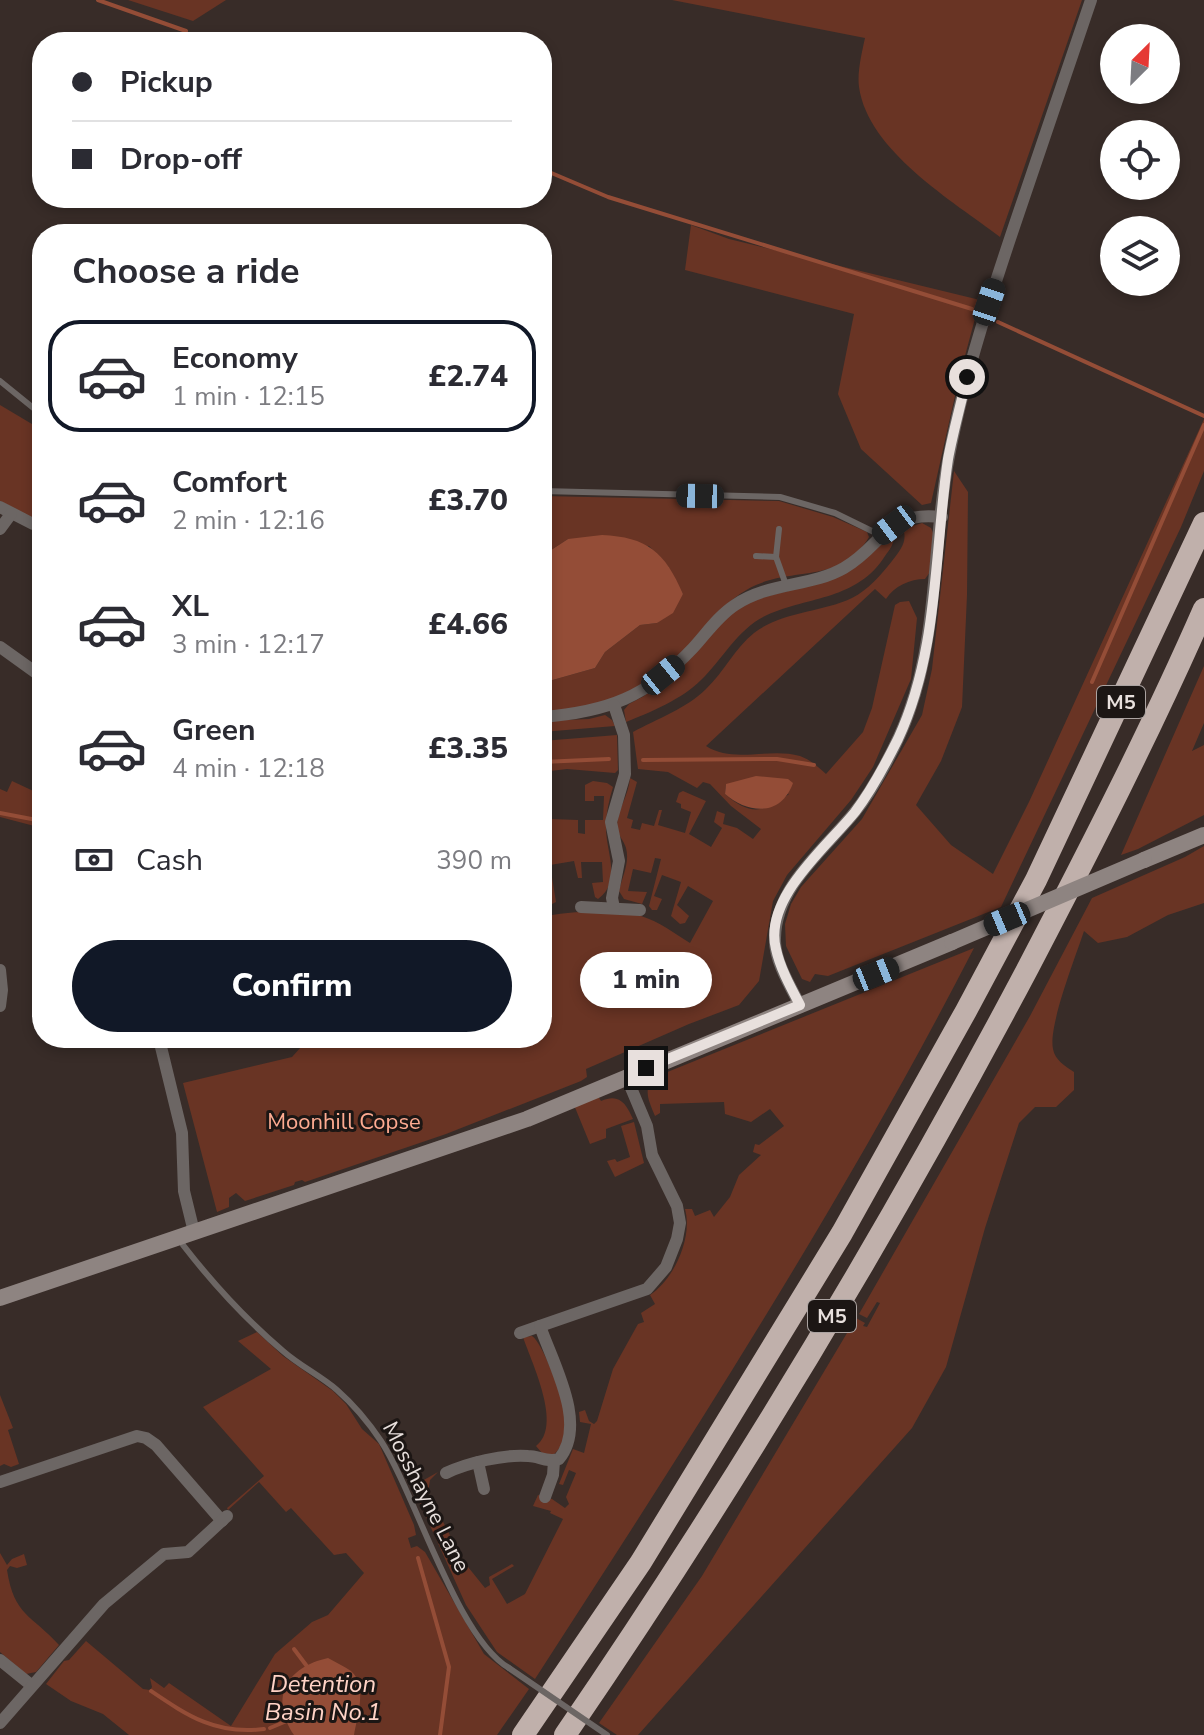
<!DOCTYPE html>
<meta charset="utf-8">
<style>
body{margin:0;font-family:"Nunito Sans",sans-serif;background:#f7f7f7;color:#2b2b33;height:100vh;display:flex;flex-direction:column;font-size:30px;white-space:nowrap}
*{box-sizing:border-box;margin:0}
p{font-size:26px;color:#7c7c81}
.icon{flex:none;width:44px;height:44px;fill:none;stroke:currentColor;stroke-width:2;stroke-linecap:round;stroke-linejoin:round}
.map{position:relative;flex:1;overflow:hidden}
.details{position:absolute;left:32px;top:224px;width:520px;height:824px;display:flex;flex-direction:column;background:#fff;border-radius:32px;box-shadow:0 4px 12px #0003}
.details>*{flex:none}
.top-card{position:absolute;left:32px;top:32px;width:520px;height:176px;border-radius:32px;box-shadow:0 4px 12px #0003;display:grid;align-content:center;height:176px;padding:0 40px;background:#fff}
.needle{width:52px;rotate:24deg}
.controls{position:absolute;left:1100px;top:24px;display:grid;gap:16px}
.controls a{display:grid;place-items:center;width:80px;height:80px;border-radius:50%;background:#fff;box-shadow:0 4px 12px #0003;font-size:40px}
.end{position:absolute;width:36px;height:36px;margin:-18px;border:10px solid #e8e0dd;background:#111;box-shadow:0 0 0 4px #111}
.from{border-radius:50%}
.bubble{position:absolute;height:56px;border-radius:28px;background:#fff;box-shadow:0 4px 12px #0003;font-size:26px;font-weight:800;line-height:56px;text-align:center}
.car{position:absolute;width:24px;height:48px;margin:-24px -12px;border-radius:10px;box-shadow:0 0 6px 2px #0007;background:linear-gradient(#222 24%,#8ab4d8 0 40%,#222 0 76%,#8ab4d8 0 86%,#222 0)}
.top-card b{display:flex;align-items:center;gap:28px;height:76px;font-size:30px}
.top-card b+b{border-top:2px solid #e1e1e2}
.top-card i{width:20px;height:20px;background:#2b2b33}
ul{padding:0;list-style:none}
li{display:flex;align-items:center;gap:24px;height:112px;margin:0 16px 12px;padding:0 24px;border:4px solid transparent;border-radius:32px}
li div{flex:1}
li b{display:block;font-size:30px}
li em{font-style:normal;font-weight:800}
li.current{border-color:#111827}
li>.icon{width:72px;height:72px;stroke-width:1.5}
h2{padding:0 40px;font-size:36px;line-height:96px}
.pay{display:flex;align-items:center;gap:20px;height:88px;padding:0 40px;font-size:30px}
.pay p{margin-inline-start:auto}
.action{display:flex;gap:16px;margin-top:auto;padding:16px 40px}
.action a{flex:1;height:92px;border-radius:48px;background:#111827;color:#fff;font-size:32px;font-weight:800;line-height:92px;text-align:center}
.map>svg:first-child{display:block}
</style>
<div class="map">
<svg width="1204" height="1735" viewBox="0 0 1204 1735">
<rect width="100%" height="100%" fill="#382c28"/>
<g fill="#693424" fill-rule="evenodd">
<path d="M128 0H226L193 21Z"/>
<path d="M672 0H1082L1000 237C953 201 868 151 859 87 857 72 862 52 865 38Z"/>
<path d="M691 225 729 239 980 300 959 378 931 503 922 505 861 449 838 394 854 314 685 270Z"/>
<path d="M0 405 42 430V523L0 501Z"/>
<path d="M1204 419V471L1181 527 1001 907 828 976 815 974 810 982 802 979 786 946 785 924 791 904 801 887 862 819 922 715 932 669 954 471 968 492 967 595 962 707 941 761 916 805 951 845 993 874 1029 802Z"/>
<path d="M542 496 779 501 833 517 867 532 869 537C842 583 797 567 756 585 727 598 708 624 688 646 661 674 623 701 585 709 571 712 556 712 542 713V683L595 668 605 652 640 625 657 623 683 594 668 566 649 546 568 539 542 556Z"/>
<path d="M922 523 931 528 933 533 930 572 925 579C910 579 894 586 886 599L875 589 706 746C734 764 769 747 800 756 811 760 818 767 826 774L863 732 872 708 895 605 900 602 909 601 917 618 911 679 873 767 851 800 787 875 773 901 759 981 739 1005 689 1024 586 1069 587 1077 581 1081 446 1134 305 1182 302 1180 295 1182 294 1185 245 1201 236 1193 229 1198V1207L217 1212 183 1083 292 1057 309 1038H542V917C566 911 617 908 641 916 660 922 674 933 690 943L713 901 688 886 677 905 689 916 685 923 680 924 671 916 681 882 662 875 654 896 662 899 657 910H652L649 906 661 859 655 858 651 873 633 869 628 891 647 892 642 904 624 899 619 891C622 877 630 863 626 848 624 840 617 835 617 826 617 810 629 795 630 778L637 782 627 818 633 820 631 828 640 830 642 823 654 826 659 810H662L658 825 685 833 691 812 681 808V804L676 802 679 793 683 791 706 801 689 834 711 847 722 828 714 822 717 811 725 814 723 824 737 828 753 839 761 829 731 806 710 784 703 782 697 788 668 772 638 769 633 732C657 719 687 708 706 689 724 672 735 648 754 633 783 611 820 613 852 598 868 590 881 575 892 561 900 551 908 541 903 529ZM726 784 789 794C764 813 750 816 725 794Z"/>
<path d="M893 534C895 544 890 549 885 556 857 600 810 596 767 615 738 628 723 659 701 680 684 698 649 713 626 722L624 710 629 704 644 696 725 619 748 601 804 587Z"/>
<path d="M1204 666V723L1192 751 1204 745V815L1138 849 1121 855Z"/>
<path d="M605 715 612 720 615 726 542 732V721L589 719Z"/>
<path d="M617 735 618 770 615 773 567 769 542 772V741Z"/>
<path d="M12 781 42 795V828L0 817V789L7 792Z"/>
<path d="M593 781 607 783 613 787C609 800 606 813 606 826 605 850 623 881 598 899L595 897 592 883 603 882 602 862H581L582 878H578L574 861 550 865 556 902 552 904 542 869V821L546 820 542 783 547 781 551 784V790L547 791V798H551L550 819 578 820V833L585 834V820H603L604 796H594V801H585V785Z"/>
<path d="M1204 846V903L1168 915 1127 937 1098 943 1084 931C1076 956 1048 1026 1053 1049 1055 1060 1065 1066 1074 1072V1090L1056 1107H1035L1019 1123 985 1228 946 1367 912 1428 638 1735H617L599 1723 702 1576 856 1318 865 1323 863 1326 867 1327 880 1303 877 1302 867 1318 859 1314 1030 1016 1092 898 1185 857Z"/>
<path d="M974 948C844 1201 689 1441 535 1679L497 1652 466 1605 417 1497 415 1485 438 1472 430 1480 428 1493 464 1562 485 1588 490 1585 489 1577 512 1564 514 1566 492 1579 507 1604 525 1594 563 1519 550 1513 551 1511 533 1506 538 1495 552 1499 565 1508 569 1504 566 1497 576 1473 569 1470 563 1485 559 1484 573 1449 584 1453 591 1424 580 1422 579 1412 585 1410 589 1421 594 1424 597 1421 613 1369 638 1324 644 1322 641 1313 655 1304 650 1295C674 1279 693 1238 685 1209H692L695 1216 710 1210 714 1217 730 1197 739 1175 761 1155 753 1152 755 1144 759 1145 784 1126 770 1109 751 1122 725 1114 724 1102 660 1104V1113L655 1116C649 1101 642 1089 655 1077Z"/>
<path d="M598 1096 601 1101C619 1093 626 1103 633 1119L606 1129V1138L590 1144 574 1105Z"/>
<path d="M634 1122 644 1163 615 1177 607 1161 615 1159 617 1162 630 1157 621 1126Z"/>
<path d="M257 1332 283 1356 333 1391 346 1404 362 1429 379 1444 414 1525 416 1535 408 1538 411 1548 417 1546 425 1552 484 1654 529 1689 497 1735H129L103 1714 71 1701 46 1684 64 1661 69 1660 86 1641 143 1689 150 1690 152 1687 150 1678 164 1688 169 1683 231 1726 275 1654 312 1622 328 1615 364 1573 346 1553 334 1555 291 1508 286 1512 259 1482 228 1510 227 1508 264 1476 203 1407 271 1369 238 1341Z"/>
<path d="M532 1336C543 1343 563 1398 565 1413 567 1427 565 1446 553 1455L542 1453 536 1446C563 1426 532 1364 523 1337Z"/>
<path d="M0 1395 13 1428 8 1430 19 1464 11 1467 4 1464 0 1466Z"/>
<path d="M0 1553 7 1565 12 1559 24 1554 27 1565 17 1568 10 1566 7 1570C14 1616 32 1615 59 1645L36 1672 26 1674 0 1652Z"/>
</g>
<g fill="#944d37">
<path d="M602 535C647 537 665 552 683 594L673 613 657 623 640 625 605 652 595 668 542 683V556L568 539Z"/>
<path d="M756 776 788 779 793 783C781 817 748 814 725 794L726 784Z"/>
<path d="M328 1658C335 1662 344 1666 351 1671 368 1686 357 1717 354 1735H294C269 1697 287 1667 328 1658Z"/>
</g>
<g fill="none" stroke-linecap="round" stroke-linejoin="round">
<g stroke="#944d37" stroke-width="4">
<path d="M98 0 186 31"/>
<path d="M208 40 213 42"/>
<path d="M542 169 608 197 972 309"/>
<path d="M998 322 1204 416"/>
<path d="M1092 682 1204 425"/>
<path d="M643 760 777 759 814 765"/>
<path d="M542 762 609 759"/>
<path d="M0 813 42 821"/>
<path d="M418 1558 449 1667 440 1735"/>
<path d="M294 1649 309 1669"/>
<path d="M151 1691C188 1716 216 1735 264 1729"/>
<path d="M270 1728 289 1720"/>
</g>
<g stroke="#6c6664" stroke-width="6">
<path d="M0 381 42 415"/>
<path d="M542 491 780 497 835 513 880 535"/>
<path d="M779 529 776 557 786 585"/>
<path d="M756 556 776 557"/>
<path d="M181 1237 183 1245C214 1285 244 1318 283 1351 300 1366 321 1376 337 1390 354 1405 369 1423 381 1441 416 1495 457 1638 509 1668"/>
</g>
<g stroke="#6c6664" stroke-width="12">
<path d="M0 507 33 524"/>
<path d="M0 529 11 514"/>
<path d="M0 647 42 677"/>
<path d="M542 717C607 712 647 697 693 648 706 634 718 616 735 605 769 582 811 587 844 568 884 545 885 510 942 517"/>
<path d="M581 907 640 910"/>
<path d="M614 908 612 898 619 861 611 822 625 774 624 735 614 705"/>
<path d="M0 970 2 990 0 1006"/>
<path d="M800 1005C790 986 774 960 775 938 776 886 824 850 854 813 874 789 899 741 909 712 939 629 932 541 949 456 965 372 992 292 1019 212 1043 141 1067 71 1091 0"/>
<path d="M162 1038 161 1047 182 1133 184 1191 194 1232"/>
<path d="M520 1333 540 1326"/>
<path d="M478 1462 484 1489"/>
<path d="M446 1473C467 1463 504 1454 528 1456 539 1456 547 1463 559 1459 588 1424 553 1364 540 1326L647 1289 666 1267 677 1239 680 1223 677 1206 652 1155 647 1126 626 1076"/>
<path d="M0 1482 137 1436 146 1438 156 1445 222 1521"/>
<path d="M545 1497 553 1475 554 1461"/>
<path d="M0 1660 31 1685"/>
<path d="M0 1723 104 1604 164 1554 188 1552 227 1516"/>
</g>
<g stroke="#8e8481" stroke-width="16">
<path d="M1144 860 1204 835"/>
<path d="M0 1298 527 1119 952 942"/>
</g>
<g stroke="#c0b0ab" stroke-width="22">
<path d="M523 1735 641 1562 842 1233 966 1011 1036 880 1204 523"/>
<path d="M565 1735C734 1488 889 1231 1029 966 1090 849 1151 730 1204 609"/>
</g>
<path stroke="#6c6664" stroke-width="6" d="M509 1668 607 1735"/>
<path stroke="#8e8481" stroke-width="16" d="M952 942 1144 860"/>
</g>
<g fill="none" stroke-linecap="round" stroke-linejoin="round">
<path stroke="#e8e0dd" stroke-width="10" d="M646 1068 800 1005C791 988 780 968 776 949 763 898 827 847 855 812 871 791 886 763 898 739 939 651 934 553 948 459 953 432 961 404 967 377"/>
</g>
<g text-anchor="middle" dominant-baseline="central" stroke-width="6" stroke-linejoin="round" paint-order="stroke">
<g fill="#1c1614" stroke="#aba3a1" stroke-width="2">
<rect x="1097" y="686" width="48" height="32" rx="6"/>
<rect x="808" y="1300" width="48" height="32" rx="6"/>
</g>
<g font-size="20" font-weight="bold" fill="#e8e0dd">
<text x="1121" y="702">M5</text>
<text x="832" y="1316">M5</text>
</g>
<g font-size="22" fill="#feab91" stroke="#1c1614">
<text x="344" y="1122">Moonhill Copse</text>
</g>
<g font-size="22" fill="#e8e0dd" stroke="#1c1614">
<text transform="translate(426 1497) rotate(63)">Mosshayne Lane</text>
</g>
<g font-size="24" font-style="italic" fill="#ffd3c6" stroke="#1c1614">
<text x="323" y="1684">Detention<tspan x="323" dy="28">Basin No.1</tspan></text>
</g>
</g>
</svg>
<div class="controls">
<a><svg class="needle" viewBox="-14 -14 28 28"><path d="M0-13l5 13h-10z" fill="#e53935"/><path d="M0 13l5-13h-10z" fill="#7c7c81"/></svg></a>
<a><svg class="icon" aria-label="locate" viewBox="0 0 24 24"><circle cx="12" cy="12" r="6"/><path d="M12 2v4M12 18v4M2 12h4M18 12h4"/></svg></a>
<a><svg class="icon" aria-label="layers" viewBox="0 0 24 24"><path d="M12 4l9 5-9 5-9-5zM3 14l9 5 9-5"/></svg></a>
</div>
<i class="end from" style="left:967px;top:377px"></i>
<i class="end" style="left:646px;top:1068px"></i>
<div class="bubble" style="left:580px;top:952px;width:132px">1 min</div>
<i class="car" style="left:989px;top:302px;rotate:19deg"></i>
<i class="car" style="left:700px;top:496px;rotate:271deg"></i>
<i class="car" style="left:894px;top:525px;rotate:233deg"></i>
<i class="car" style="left:663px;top:675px;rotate:51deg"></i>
<i class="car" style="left:1007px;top:919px;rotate:247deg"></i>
<i class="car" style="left:876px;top:974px;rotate:68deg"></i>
<div class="top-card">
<b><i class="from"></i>Pickup</b>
<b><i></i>Drop-off</b>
</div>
<section class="details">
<h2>Choose a ride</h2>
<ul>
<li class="current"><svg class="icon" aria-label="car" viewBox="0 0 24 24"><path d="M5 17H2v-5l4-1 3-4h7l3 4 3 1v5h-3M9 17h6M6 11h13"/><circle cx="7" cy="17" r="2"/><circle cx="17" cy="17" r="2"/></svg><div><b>Economy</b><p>1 min · 12:15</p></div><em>£2.74</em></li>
<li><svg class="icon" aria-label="car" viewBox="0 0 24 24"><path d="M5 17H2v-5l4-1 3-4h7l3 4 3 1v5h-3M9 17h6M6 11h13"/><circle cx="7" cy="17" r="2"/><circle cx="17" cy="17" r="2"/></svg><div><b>Comfort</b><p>2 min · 12:16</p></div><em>£3.70</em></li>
<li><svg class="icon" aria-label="car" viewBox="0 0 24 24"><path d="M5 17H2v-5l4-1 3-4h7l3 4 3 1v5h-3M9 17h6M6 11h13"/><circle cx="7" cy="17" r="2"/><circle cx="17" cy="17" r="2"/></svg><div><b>XL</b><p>3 min · 12:17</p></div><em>£4.66</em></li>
<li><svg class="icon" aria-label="car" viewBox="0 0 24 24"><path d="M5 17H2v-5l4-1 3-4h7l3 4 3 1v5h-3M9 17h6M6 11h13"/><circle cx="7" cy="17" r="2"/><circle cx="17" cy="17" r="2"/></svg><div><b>Green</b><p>4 min · 12:18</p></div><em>£3.35</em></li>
</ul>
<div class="pay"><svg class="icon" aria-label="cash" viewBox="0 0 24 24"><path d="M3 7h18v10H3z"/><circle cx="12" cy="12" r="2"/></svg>Cash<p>390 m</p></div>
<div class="action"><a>Confirm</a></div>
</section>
</div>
